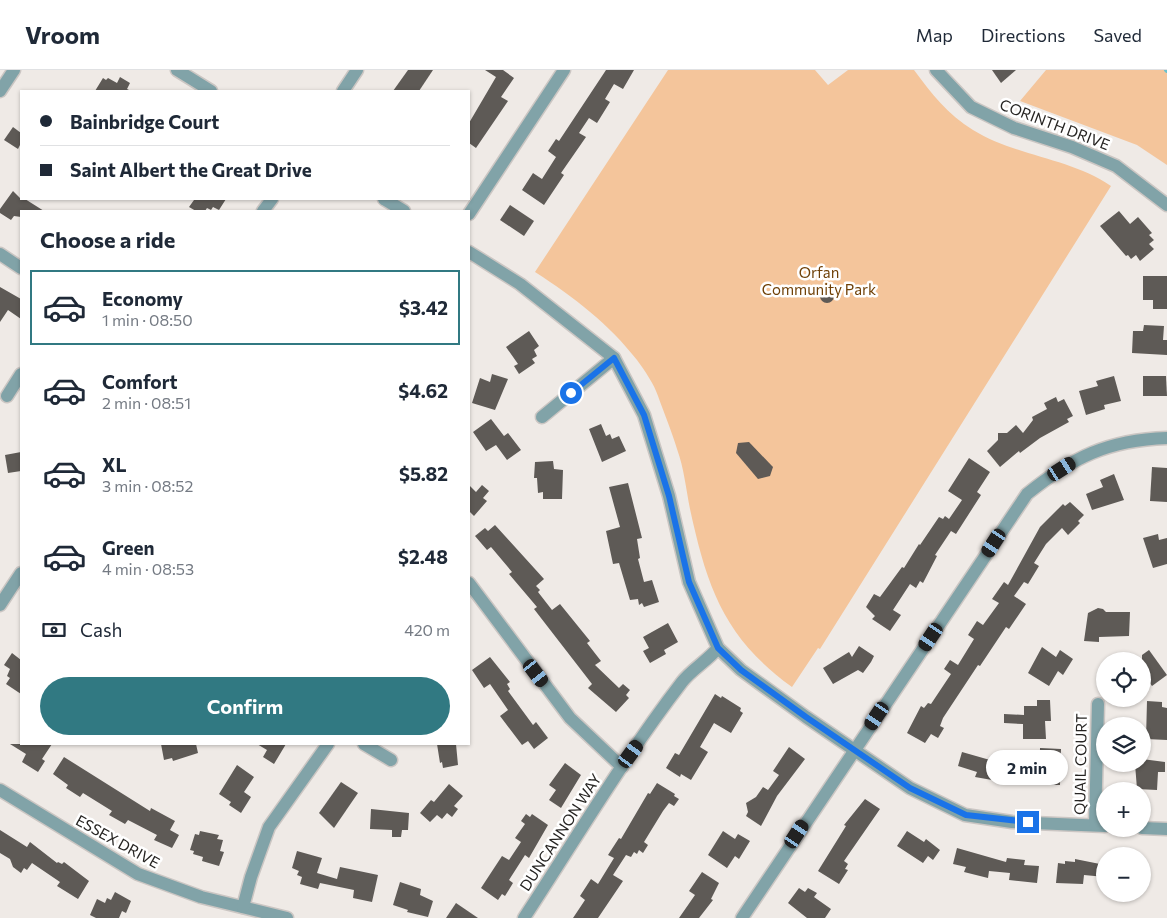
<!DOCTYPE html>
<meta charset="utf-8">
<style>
body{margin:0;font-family:Commissioner,sans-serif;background:#f6f6f7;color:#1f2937;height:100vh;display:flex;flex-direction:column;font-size:19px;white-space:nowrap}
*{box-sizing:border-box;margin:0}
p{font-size:16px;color:#747a83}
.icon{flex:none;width:28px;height:28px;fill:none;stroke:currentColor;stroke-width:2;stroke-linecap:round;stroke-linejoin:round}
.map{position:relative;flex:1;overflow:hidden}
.side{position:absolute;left:20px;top:140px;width:450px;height:535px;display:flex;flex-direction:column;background:#fff;border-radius:0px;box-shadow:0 1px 4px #0004}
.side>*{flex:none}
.top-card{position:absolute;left:20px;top:20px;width:450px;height:110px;border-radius:0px;box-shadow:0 1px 4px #0004;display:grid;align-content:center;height:110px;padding:0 20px;background:#fff}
.tools{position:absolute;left:1096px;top:582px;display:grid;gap:10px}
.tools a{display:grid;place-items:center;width:55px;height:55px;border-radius:50%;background:#fff;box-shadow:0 1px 4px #0004;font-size:25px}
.end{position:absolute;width:22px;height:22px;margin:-11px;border:6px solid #1a73e8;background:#fff;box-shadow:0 0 0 2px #fff}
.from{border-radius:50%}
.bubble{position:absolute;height:35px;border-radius:18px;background:#fff;box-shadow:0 1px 4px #0004;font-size:16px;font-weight:700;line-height:35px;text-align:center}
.car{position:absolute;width:15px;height:30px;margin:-15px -8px;border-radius:6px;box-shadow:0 0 4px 1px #0007;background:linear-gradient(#222 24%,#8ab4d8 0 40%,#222 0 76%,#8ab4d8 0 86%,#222 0)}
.top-card b{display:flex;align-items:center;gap:18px;height:48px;font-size:19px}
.top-card b+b{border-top:1px solid #e0e1e3}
.top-card i{width:12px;height:12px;background:#1f2937}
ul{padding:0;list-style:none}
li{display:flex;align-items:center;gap:15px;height:75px;margin:0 10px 8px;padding:0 10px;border:2px solid transparent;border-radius:0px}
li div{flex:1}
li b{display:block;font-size:19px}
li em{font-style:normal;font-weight:700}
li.active{border-color:#317982}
li>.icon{width:45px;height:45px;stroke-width:1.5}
h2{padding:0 20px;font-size:22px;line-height:60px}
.pay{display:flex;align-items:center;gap:12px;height:55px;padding:0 20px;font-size:19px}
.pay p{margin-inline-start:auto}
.primary-button{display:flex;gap:10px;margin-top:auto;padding:10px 20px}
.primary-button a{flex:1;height:58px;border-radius:30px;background:#317982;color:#fff;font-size:20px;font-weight:700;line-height:58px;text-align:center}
header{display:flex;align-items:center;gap:30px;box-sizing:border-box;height:70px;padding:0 25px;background:#fff;border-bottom:1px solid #e0e1e3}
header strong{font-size:24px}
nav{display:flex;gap:28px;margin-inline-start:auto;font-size:18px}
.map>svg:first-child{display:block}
</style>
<header>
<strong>Vroom</strong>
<nav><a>Map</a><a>Directions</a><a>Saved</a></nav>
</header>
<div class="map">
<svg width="1167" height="848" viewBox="0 0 1167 848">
<rect width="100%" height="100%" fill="#efeae6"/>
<g fill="#f4c59b">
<path d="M668 0H815L828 15 848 0H914C931 23 948 45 973 60 1015 86 1070 88 1111 116L820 579 818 578 792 617C724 568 707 517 690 439 686 419 684 398 677 379 672 362 664 343 658 326 654 314 645 301 637 290 608 253 575 228 535 202Z"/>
<path d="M1046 0H1167V95L1137 75 1020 31Z"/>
</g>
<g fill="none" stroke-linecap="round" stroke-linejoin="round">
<path stroke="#6bc1cc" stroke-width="4" d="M1166 0 1167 1"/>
</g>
<g fill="#5e5a56">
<path d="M408 0H433L419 21H393Z"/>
<path d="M485 0H503L514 8 501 27 508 31 476 78 469 73V53L496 7Z"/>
<path d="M606 0H634L623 19 614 14 605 29 610 32 597 53 589 48 579 63 586 67 561 103 564 105 544 135 522 120 533 103 542 109 556 87 548 81 556 69 559 71Z"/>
<path d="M992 0H1016L1001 13Z"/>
<path d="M120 7 130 13 127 19 131 21H95L103 8 106 10 108 8 117 13Z"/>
<path d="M13 57 21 63V73L18 79 4 70Z"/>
<path d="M13 121 21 129H25L44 141H21V147L14 146 11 150 0 143V139Z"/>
<path d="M192 129H226L219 140 213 137 211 140 207 138 205 141H196L189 137 194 130Z"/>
<path d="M510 135 534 151 524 166 500 150Z"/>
<path d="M1119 141 1130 154 1138 147 1152 163 1149 165 1154 170 1149 174 1154 179 1140 191 1136 185 1131 189 1128 185 1126 186 1100 156Z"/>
<path d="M1143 206H1167V239H1153V230H1143Z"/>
<path d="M0 217 21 229V249L8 240 0 252Z"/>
<circle cx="827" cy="226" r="7"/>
<path d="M1144 255 1164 256 1163 270H1167V285L1132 283 1133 261H1143Z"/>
<path d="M529 261 539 276 534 280 537 286 532 289 535 293 519 304 514 296 518 294 506 277Z"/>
<path d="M492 304 508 309 495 340 472 333 480 308 490 312Z"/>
<path d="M1114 306 1121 331 1104 335 1105 339 1086 345 1079 321 1098 316 1096 311Z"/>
<path d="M1143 306H1166L1167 326H1143Z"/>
<path d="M1056 327 1058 332 1064 329 1073 346 1067 349 1069 352 1040 368 1020 383 1019 381 1000 397 987 381 998 370V363H1007L1016 355 1023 363 1033 350 1032 347 1047 339 1044 333Z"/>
<path d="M491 349 504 366 508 363 521 380 507 390 496 375 486 381 473 362Z"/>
<path d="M601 354 606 366 610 364 612 369 619 366 626 381 602 392 589 359Z"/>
<path d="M749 372 773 397 770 406 758 409 736 383 738 373Z"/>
<path d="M21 382V401L8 403 5 385Z"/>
<path d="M969 388 990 402 977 422 981 425 956 464 951 461 935 485 937 486 923 513 920 511 916 518 910 514 893 540 901 545 890 561 872 549 875 546 866 537 874 524 880 527 902 497 904 498 919 474 920 475 939 447 943 449 945 446 949 449 962 430 948 421Z"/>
<path d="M553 391 554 399 563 400 562 429H543V422L538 423 537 408H534L535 392Z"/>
<path d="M1152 397 1167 398V432L1150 431Z"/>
<path d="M1114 404 1124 430 1092 440 1086 424 1103 417 1100 410Z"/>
<path d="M628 413 642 468 637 469 640 488 638 489 644 512 652 510 659 532 644 537 642 533 639 535 638 529 630 530 619 493 613 494 606 461 620 457 609 417Z"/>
<path d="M469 415 476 422 482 415 489 421 483 428 487 431 474 446 469 441Z"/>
<path d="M1070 432 1084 445 1078 451 1080 453 1068 465 1062 458 1046 474 1034 493 1039 496 1028 514 1024 512 1014 526 1026 534 1009 559 1006 557 980 596 978 595 943 648 940 656 944 658 938 668 931 664 925 673 907 663 921 636 924 638 928 633 931 634 951 604 944 599 950 590 958 595 974 569 968 565 977 551 983 555 999 533 992 529 1004 512 1008 515 1040 457 1063 434 1065 436Z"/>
<path d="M495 455 544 509 536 516 540 520 538 522 552 540 560 534 590 571 587 573 601 591 595 595 619 618 623 614 630 620 626 625 629 628 616 642 588 618 592 614 534 539 537 537 509 504 512 502 491 477 487 480 475 466 485 458 488 461Z"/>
<path d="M1158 464 1159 470 1167 468V494L1153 498 1143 468Z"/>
<path d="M1098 538 1103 539 1106 542H1130L1129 566 1099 567V572L1084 571 1088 543Z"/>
<path d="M668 553 678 572 664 580 666 584 650 593 643 581 649 578 643 567Z"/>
<path d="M859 576 874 586 871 592 863 603 858 600 833 614 823 598 849 582 852 587Z"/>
<path d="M1042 577 1056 587 1060 580 1073 589 1063 605 1058 601 1049 616 1028 603Z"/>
<path d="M1149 580 1167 605 1152 616 1142 603V585Z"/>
<path d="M12 583 21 590V624L6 614 10 608 7 606 10 599 4 595Z"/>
<path d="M490 587 510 612 507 614 510 619 508 621 533 655 536 652 548 668 534 679 528 671 522 675 500 646 508 640 490 614 484 618 472 600Z"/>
<path d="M715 624 721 628 722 626 741 638 740 641 743 643 731 663 714 653 700 677 708 682 691 710 681 704 680 707 666 698 675 683 679 685Z"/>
<path d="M1037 630H1050L1051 651H1045L1046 669H1023V654L1004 653V644L1024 645V636H1037Z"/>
<path d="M1147 631 1162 632V637L1167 638V670L1146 669Z"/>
<path d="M10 674H52L42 689 45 691 38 702 22 692 26 684Z"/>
<path d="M161 674H196L198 683 173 691 172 688 164 690Z"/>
<path d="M257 674H286L274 694 263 687 267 680Z"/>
<path d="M437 674H456L458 695 443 698 442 692 440 693Z"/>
<path d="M789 677 805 689 777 726 761 756 746 746 748 742 746 733 756 727 763 717 768 720 779 705 773 701Z"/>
<path d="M1040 678 1061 679 1060 715H1039Z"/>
<path d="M962 682 997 692 992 710 975 707 977 702 958 696Z"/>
<path d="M64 687 150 741 151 738 175 751 170 760 179 765 172 778 154 770 157 765 128 750 125 754 109 745 112 741 83 723 80 727 66 718 68 715 53 704Z"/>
<path d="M1142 689 1165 692V702H1158L1157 720 1137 719 1135 694H1142Z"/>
<path d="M565 693 581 705 561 738 549 730 556 720 549 715Z"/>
<path d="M237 695 254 707 244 722 251 727 241 743 229 735 231 732 219 724Z"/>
<path d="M341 712 358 723 334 758 319 743Z"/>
<path d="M657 713 675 724 674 726 679 729 674 736 669 733 663 741 644 772 648 775 643 783 639 780 637 784 634 782 631 787 626 785 613 805 623 811 598 848H573L585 830 580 826 591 809 598 814 614 788 608 785 619 768 621 769 648 723 650 724Z"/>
<path d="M449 714 463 726 454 736 458 739 452 747 447 743 442 749 437 745 430 752 420 743 431 730 434 732Z"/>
<path d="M865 729 880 739 844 791 848 794 845 799 848 800 839 814 818 801 846 756 844 755Z"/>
<path d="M371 739 409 743 408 760H402L401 767H392V760L370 759Z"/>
<path d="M526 744 530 747 532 744 548 755 529 788 525 785 509 810 513 813 505 826 502 824 498 830 481 818 502 786 509 790 521 772 515 768 525 754 521 751Z"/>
<path d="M0 760 27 777 30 772 57 793 58 792 62 794 64 792 89 811 78 829 57 816 60 812 32 793 27 800 24 798 21 803 13 797 10 789 0 783Z"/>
<path d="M200 761 219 765 217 769 223 770 220 781 224 782 219 796 202 791 203 787 193 784 194 781 190 780 195 764 199 765Z"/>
<path d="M723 761 735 769 738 764 750 771 739 789 735 786 727 798 708 785Z"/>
<path d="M907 761 924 772 926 769 940 780 933 790 928 786 923 793 897 776Z"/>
<path d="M957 778 1006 792 1007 788 1025 790 1024 795 1039 796 1037 813 1009 810 1010 803 989 801 988 808 964 802 966 797 953 794Z"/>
<path d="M297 781 322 788 317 803 337 809 340 797 378 805 372 832 353 828 354 820 320 813 318 819 300 814 302 807 297 805 299 801 292 798Z"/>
<path d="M1075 789 1105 795V807L1084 805 1083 814 1056 813 1058 793 1065 794V791L1075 792Z"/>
<path d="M702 802 719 813 711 829 713 830 699 848H679L695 825 689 821Z"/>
<path d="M400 812 421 819 420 825 433 831 428 847 407 842 408 840 393 835Z"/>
<path d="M799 818 805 822 808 818 817 823 814 827 831 839 825 848H807L788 833Z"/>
<path d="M115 822 131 831 126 843 122 841 119 848H96L90 845 97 829 105 833 107 828 111 830Z"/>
<path d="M456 833 478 848H446Z"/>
</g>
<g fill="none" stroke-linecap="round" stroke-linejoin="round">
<defs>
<g id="minor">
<path d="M177 0 211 21"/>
<path d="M936 0 971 37 1014 58 1072 77 1116 96 1167 135"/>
<path d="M0 21 14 0"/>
<path d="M343 21 357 0"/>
<path d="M384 129 404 141"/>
<path d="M263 141 272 129"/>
<path d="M469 144 564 0"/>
<path d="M469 182 520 214 614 288 644 345 669 426 689 512 718 578 741 600 806 647 910 718 965 745 1012 752 1105 756"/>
<path d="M0 184 21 198"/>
<path d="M7 326 21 304"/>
<path d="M542 347 614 288"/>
<path d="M469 513 570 648 622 697"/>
<path d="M0 535 21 503"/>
<path d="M364 674 391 690"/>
<path d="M0 720 138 804 201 827 287 848"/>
<path d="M1095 755 1098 634"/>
<path d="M1142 758 1167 759"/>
<path d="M243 837 251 807 269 757 328 674"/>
<path d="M524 848C575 770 625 686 682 612 691 600 707 591 718 578"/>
<path d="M742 848 1027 424C1073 387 1108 370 1167 368"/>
</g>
</defs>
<use href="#minor" stroke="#cbc6c3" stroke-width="15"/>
<use href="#minor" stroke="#81a3a8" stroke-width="12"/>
</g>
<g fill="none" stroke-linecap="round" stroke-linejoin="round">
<path stroke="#1a73e8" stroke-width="6" d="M571 323 614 288 644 345 669 426 689 512 718 578 741 600 806 647 910 718 966 745 1028 752"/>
</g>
<g text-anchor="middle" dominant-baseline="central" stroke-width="5" stroke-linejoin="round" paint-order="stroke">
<g font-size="15" fill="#262422" stroke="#fff">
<text transform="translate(1055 54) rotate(21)">CORINTH DRIVE</text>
<text transform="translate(1080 694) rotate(-89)">QUAIL COURT</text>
<text transform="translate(560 762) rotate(-57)">DUNCANNON WAY</text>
<text transform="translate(118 771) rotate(29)">ESSEX DRIVE</text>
</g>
<g font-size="15" fill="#6f4007" stroke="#fff">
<text x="819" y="202">Orfan<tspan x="819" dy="17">Community Park</tspan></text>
</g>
</g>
</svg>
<div class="tools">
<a><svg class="icon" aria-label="locate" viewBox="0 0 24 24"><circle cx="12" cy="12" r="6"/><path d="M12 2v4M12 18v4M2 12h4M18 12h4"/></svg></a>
<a><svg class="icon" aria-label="layers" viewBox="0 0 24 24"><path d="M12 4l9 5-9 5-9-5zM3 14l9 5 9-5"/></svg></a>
<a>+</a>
<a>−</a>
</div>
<i class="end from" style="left:571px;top:323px"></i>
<i class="end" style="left:1028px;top:752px"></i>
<div class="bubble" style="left:986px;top:680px;width:82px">2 min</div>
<i class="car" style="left:1062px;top:399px;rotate:58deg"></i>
<i class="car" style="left:994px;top:473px;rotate:213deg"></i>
<i class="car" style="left:931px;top:567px;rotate:214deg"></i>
<i class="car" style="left:536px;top:603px;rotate:143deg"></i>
<i class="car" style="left:877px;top:646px;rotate:214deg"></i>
<i class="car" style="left:631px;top:684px;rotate:36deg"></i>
<i class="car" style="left:797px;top:764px;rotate:33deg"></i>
<div class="top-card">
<b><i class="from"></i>Bainbridge Court</b>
<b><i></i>Saint Albert the Great Drive</b>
</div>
<section class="side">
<h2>Choose a ride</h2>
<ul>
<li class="active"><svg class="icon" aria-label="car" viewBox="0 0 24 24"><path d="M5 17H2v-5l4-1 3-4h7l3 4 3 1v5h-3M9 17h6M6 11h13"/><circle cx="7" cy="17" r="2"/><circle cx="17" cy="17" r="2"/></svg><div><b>Economy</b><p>1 min · 08:50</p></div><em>$3.42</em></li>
<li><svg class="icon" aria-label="car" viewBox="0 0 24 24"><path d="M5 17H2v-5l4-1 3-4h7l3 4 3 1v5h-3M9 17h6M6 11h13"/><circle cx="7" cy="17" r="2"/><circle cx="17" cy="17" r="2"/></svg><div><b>Comfort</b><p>2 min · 08:51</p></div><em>$4.62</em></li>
<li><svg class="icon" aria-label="car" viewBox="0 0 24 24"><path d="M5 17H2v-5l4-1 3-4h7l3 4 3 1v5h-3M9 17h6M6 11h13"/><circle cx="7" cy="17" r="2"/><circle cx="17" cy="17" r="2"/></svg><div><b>XL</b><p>3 min · 08:52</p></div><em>$5.82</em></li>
<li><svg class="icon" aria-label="car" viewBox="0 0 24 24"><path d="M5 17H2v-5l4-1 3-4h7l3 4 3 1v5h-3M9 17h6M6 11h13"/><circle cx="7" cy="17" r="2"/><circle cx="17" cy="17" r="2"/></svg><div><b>Green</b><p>4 min · 08:53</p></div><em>$2.48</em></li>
</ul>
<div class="pay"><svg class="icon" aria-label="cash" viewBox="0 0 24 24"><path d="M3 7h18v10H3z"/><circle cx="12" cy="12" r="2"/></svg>Cash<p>420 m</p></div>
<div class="primary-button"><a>Confirm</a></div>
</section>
</div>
